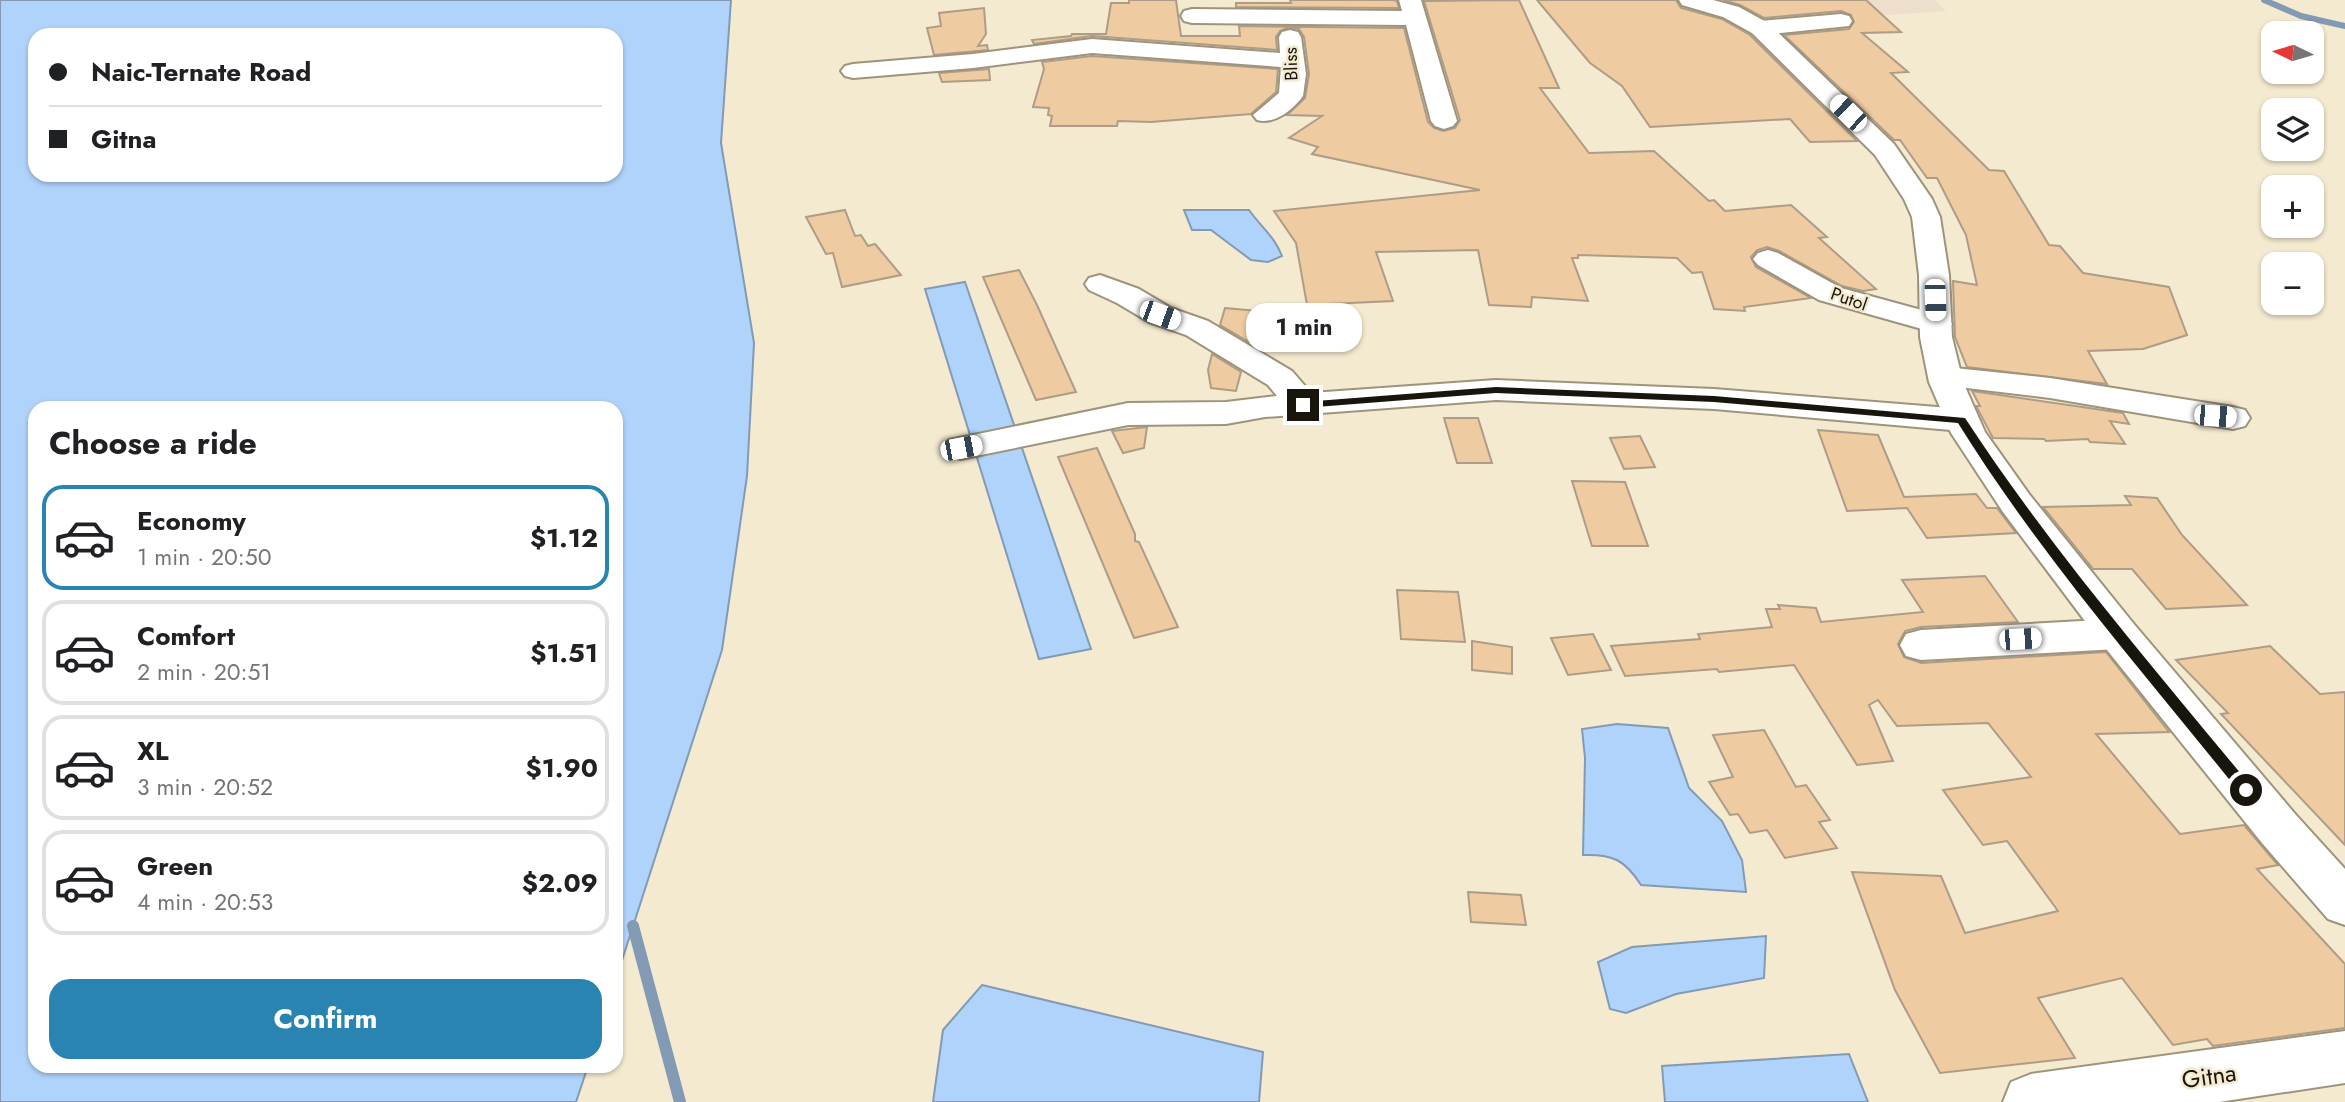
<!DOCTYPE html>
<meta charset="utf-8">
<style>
body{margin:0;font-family:Jost,sans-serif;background:#f2f2f2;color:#202124;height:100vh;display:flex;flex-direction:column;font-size:26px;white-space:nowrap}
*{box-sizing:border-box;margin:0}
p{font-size:23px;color:#757577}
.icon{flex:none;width:38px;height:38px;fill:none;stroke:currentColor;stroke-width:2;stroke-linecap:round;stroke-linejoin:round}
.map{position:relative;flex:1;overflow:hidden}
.side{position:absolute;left:28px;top:401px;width:595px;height:672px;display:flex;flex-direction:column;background:#fff;border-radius:21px;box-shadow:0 2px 5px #0004}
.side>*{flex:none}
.top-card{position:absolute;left:28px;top:28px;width:595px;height:154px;border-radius:21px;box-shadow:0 2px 5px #0004;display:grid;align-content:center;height:154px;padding:0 21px;background:#fff}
.needle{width:46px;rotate:275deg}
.buttons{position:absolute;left:2261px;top:21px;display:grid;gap:14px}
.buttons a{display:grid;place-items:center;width:63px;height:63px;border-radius:14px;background:#fff;box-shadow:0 2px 5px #0004;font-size:35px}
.end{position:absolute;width:32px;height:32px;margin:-16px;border:9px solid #18150c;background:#fff;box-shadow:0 0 0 4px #fff}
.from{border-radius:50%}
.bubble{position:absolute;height:49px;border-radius:21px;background:#fff;box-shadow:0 2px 5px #0004;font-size:23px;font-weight:700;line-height:49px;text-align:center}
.car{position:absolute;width:21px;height:42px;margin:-21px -10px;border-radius:9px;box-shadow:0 0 5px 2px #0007;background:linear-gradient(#fff 24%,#345 0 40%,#fff 0 76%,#345 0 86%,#fff 0)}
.top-card b{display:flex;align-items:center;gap:24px;height:66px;font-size:26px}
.top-card b+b{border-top:2px solid #e0e0e0}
.top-card i{width:18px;height:18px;background:#202124}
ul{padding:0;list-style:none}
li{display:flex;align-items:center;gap:21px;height:105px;margin:0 14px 10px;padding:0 7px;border:4px solid #e0e0e0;border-radius:21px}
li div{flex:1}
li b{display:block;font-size:26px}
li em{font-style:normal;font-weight:700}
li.current{border-color:#2984b1}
li>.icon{width:63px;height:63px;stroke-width:1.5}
h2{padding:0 21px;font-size:32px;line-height:84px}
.button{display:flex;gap:14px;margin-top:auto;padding:14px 21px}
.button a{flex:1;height:80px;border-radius:21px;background:#2984b1;color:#fff;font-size:28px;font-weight:700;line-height:80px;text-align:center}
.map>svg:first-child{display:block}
</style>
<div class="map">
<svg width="2345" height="1102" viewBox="0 0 2345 1102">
<rect width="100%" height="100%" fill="#f4ead0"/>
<path fill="#eedecc" d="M1735 0H1935L1946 11 1762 24 1742 9Z"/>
<g fill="#b0d3fc" stroke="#829ab4" stroke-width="2" fill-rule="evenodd">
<path d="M0 0H731L721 143 754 343 747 476 722 650 616 979V408H35V1066H588L576 1102H0ZM616 35V175H35V35Z"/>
<path d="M1184 210H1249C1261 227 1275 237 1282 256L1268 262 1251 260 1211 230H1192Z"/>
<path d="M965 282 1091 649 1039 659 925 289Z"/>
<path d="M1617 724 1668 728 1689 788 1722 821 1742 860 1746 892 1641 885C1625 860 1613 854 1583 855L1585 758 1582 729Z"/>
<path d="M1766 936 1764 978 1676 994 1626 1013 1610 1009 1598 962 1632 947Z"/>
<path d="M982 985 1263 1052 1259 1102H933L943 1030Z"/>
<path d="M1849 1054 1868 1102H1665L1662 1066Z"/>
</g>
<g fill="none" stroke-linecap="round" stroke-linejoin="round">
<path stroke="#829ab4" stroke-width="6" d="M2264 0 2301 16 2345 26"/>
<path stroke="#829ab4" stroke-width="12" d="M633 926 680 1102"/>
</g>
<g fill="#eecba0" stroke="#ae9c87" stroke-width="2">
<path d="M1129 0H1176L1181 36H1240L1239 26 1404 28 1428 122 1434 128 1443 131 1455 128 1460 120 1424 1 1519 0 1559 88H1540L1589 153 1654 151 1709 201 1714 200 1725 211 1791 205 1827 237 1819 238 1876 289 1863 291 1842 286 1779 251 1767 247 1757 250 1751 257 1756 267 1811 298 1744 307 1745 311 1714 309 1702 272 1692 273 1677 258 1578 255V258H1572L1588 301 1532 297 1531 307 1489 305 1478 250 1376 252 1393 301 1307 305 1296 243 1274 211 1480 190 1312 154 1318 147 1289 138 1322 116 1287 115 1305 98 1309 74 1304 37 1299 29 1289 27 1280 31 1276 37 1277 50 1092 36 1034 44 1032 40 1071 36 1072 34H1106L1111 3H1129Z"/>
<path d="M1290 0H1393L1397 1 1399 8 1236 7V3H1291Z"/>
<path d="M1537 0H1676L1681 8 1722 19 1750 35 1857 141 1810 142 1790 119 1650 127 1622 86 1590 63Z"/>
<path d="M1723 0H1866L1901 32 1862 33 1908 72 1891 73 1989 170 2004 171 2049 245 2060 246 2083 273 2169 287 2187 335 2143 349 2088 351 2107 384 1967 367 1955 337 1953 281 1977 285 1966 235 1937 178H1927L1900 140H1894L1784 35 1849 29 1854 22 1851 15 1841 11 1764 18 1740 5Z"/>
<path d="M984 8 986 34 978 46 987 45 988 50 934 55 927 28 941 26 939 13Z"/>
<path d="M1092 56 1278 69 1276 92 1251 114 1151 122 1118 121 1117 126H1050L1052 116 1048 115 1049 108 1033 107 1044 69 1042 62Z"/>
<path d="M989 69 990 80 942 82 939 73Z"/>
<path d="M845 210 855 236 861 235 868 246 875 244 901 275 842 287 833 253 826 254 806 217Z"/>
<path d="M1019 270 1037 305 1076 392 1036 400 983 277Z"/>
<path d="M1225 308 1257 311 1249 342 1220 325Z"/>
<path d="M1212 354 1241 372 1236 391 1211 388 1208 370Z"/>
<path d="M1972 391 2123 413 2129 424 2110 421 2125 444 2090 442 2088 439 2046 441 2044 439 1993 438 1976 406H1980Z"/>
<path d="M1444 418H1478L1492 463H1457Z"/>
<path d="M1147 427 1144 448 1123 453 1112 431Z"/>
<path d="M1818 430 1878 435 1904 497 1976 494 1987 508H1997L2016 533 1927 538 1907 508 1847 511Z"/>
<path d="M1640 436 1655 467 1624 469 1610 438Z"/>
<path d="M1097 448 1135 534V541L1139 542 1178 627 1134 638 1058 457Z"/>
<path d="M1572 481 1625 482 1648 546H1592Z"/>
<path d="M2125 496 2157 498 2182 535 2247 605 2166 609 2132 569H2093L2043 507 2131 505Z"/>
<path d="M1985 576 2018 622 1921 627 1905 631 1898 644 1904 657 1921 663 2106 652 2169 732 2096 734 2180 834 2244 825 2278 865 2257 869 2345 964V1028L2213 1046 2207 1039 2173 1045 2122 978 2038 998 2075 1058 1940 1073 1895 990 1852 872 1941 876 1965 933 2058 911 2007 841 1983 845 1943 790 2031 777 1988 723 1897 726 1878 700 1869 705 1893 761 1857 765 1794 665 1719 672 1717 669 1625 676 1611 646 1700 639 1698 634 1772 627 1766 609H1780L1778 605 1816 608 1821 622 1923 612 1902 580Z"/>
<path d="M1397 590 1458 592 1465 642 1401 639Z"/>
<path d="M1593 634 1611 670 1568 675 1551 638Z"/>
<path d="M1472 641 1512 647V674L1472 670Z"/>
<path d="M2270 646 2320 694 2345 692V845L2221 714 2228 713 2176 660Z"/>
<path d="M1764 730 1796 787 1806 785 1830 820 1819 822 1837 848 1785 858 1767 830 1750 833 1738 814 1730 815 1709 782 1733 777 1713 735Z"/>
<path d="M1468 892 1521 895 1526 925 1471 922Z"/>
</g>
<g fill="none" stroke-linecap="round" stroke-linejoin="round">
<defs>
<g id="minor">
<path d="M1399 0H1421L1457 121 1453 126 1444 129 1435 126 1431 121 1406 25 1192 23 1184 21 1181 16 1184 11 1192 9 1402 11Z"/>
<path d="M1841 14 1849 16 1852 21 1849 26 1760 35 1752 33 1749 28 1752 23 1760 21Z"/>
<path d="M1290 30 1298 32 1301 37 1306 74 1303 96C1293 110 1274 125 1257 120L1253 115 1279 93 1281 67 1092 53 973 68 853 78 845 76 841 71 845 66 853 64 973 54 1092 39 1280 53 1279 37 1282 32Z"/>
<path d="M1768 250 1778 253 1841 288 1947 317 1952 324 1947 331 1936 333 1819 300 1758 265 1753 259 1758 253Z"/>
<path d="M1100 275 1139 289 1171 308 1208 321 1292 371 1311 393 1496 380 1714 389 1962 409 1974 412 1979 420 1974 428 1962 431 1714 409 1496 400 1265 417 1226 424 1128 425 961 459 949 456 943 448 949 440 1128 403 1226 402 1277 396 1268 385 1186 335 1149 322 1117 303 1089 290 1085 284 1089 278Z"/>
<path d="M1945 367 2050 378 2233 407 2245 410 2250 418 2245 426 2233 429 2050 398 1933 384 1928 377 1933 370Z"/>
<path d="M2118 619 2133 623 2139 634 2133 645 2118 649 1921 660 1906 656 1900 645 1906 634 1921 630Z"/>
<path d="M2345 1031V1083L2219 1102H2003L2011 1082 2031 1074Z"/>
</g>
<path id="major" d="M1679 0H1713L1739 7 1768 23 1894 144 1932 199 1940 217 1949 275 1952 337 1963 382 1985 432 2029 494 2133 623 2296 815 2345 869V925L2328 919 2262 843 2103 645 2003 512 1951 433 1929 382 1920 337 1919 275 1912 217 1904 199 1875 155 1752 33 1723 17 1682 5Z"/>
</defs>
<use href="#minor" stroke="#9d947c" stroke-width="4"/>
<use href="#major" stroke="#9d947c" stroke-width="4"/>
<use href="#minor" fill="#fff" fill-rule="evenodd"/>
<use href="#major" fill="#fff" fill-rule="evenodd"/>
</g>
<path fill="#18150c" d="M1496 387 1714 396 1965 418C2050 548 2152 666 2251 786V794H2241C2144 673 2040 555 1958 423L1714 402 1496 393 1303 408 1298 405 1303 402Z"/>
<g text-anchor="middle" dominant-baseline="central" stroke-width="5" stroke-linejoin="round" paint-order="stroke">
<g font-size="18" fill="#18150c" stroke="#f4ead0">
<text transform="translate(1291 64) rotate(-92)">Bliss</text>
<text transform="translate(1849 299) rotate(19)">Putol</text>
</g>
<g font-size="24" fill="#18150c" stroke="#f4ead0">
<text transform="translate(2209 1076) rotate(-8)">Gitna</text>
</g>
</g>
</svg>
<div class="buttons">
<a><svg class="needle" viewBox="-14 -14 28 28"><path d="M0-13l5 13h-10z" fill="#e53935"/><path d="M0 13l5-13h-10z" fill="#757577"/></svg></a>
<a><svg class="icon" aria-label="layers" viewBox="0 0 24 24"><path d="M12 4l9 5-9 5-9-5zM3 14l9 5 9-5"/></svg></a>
<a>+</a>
<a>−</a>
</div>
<i class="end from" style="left:2246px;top:790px"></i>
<i class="end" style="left:1303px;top:405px"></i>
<div class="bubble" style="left:1246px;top:303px;width:116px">1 min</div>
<i class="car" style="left:1848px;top:113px;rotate:314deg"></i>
<i class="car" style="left:1935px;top:300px;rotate:178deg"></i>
<i class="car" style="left:1160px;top:315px;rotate:110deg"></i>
<i class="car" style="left:2215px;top:416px;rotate:94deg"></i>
<i class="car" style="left:961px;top:448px;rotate:79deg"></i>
<i class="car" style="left:2020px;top:639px;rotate:87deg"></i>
<div class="top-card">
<b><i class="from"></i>Naic-Ternate Road</b>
<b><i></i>Gitna</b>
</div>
<section class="side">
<h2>Choose a ride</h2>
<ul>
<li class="current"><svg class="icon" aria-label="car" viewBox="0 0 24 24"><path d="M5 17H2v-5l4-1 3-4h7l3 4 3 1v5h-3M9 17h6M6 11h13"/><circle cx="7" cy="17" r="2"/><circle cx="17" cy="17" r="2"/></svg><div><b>Economy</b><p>1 min · 20:50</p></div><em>$1.12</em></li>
<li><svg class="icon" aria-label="car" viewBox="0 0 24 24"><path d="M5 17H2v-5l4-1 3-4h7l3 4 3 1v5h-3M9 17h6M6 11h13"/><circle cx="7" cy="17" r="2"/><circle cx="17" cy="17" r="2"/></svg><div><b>Comfort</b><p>2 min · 20:51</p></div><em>$1.51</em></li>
<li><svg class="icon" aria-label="car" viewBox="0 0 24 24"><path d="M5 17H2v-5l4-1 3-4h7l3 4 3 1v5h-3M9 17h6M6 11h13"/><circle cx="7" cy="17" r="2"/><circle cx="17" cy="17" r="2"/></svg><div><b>XL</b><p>3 min · 20:52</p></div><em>$1.90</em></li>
<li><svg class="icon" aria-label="car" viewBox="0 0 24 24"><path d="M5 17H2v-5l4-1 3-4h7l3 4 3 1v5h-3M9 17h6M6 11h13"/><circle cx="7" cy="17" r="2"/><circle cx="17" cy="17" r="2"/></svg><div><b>Green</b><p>4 min · 20:53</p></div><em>$2.09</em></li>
</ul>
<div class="button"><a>Confirm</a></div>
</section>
</div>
